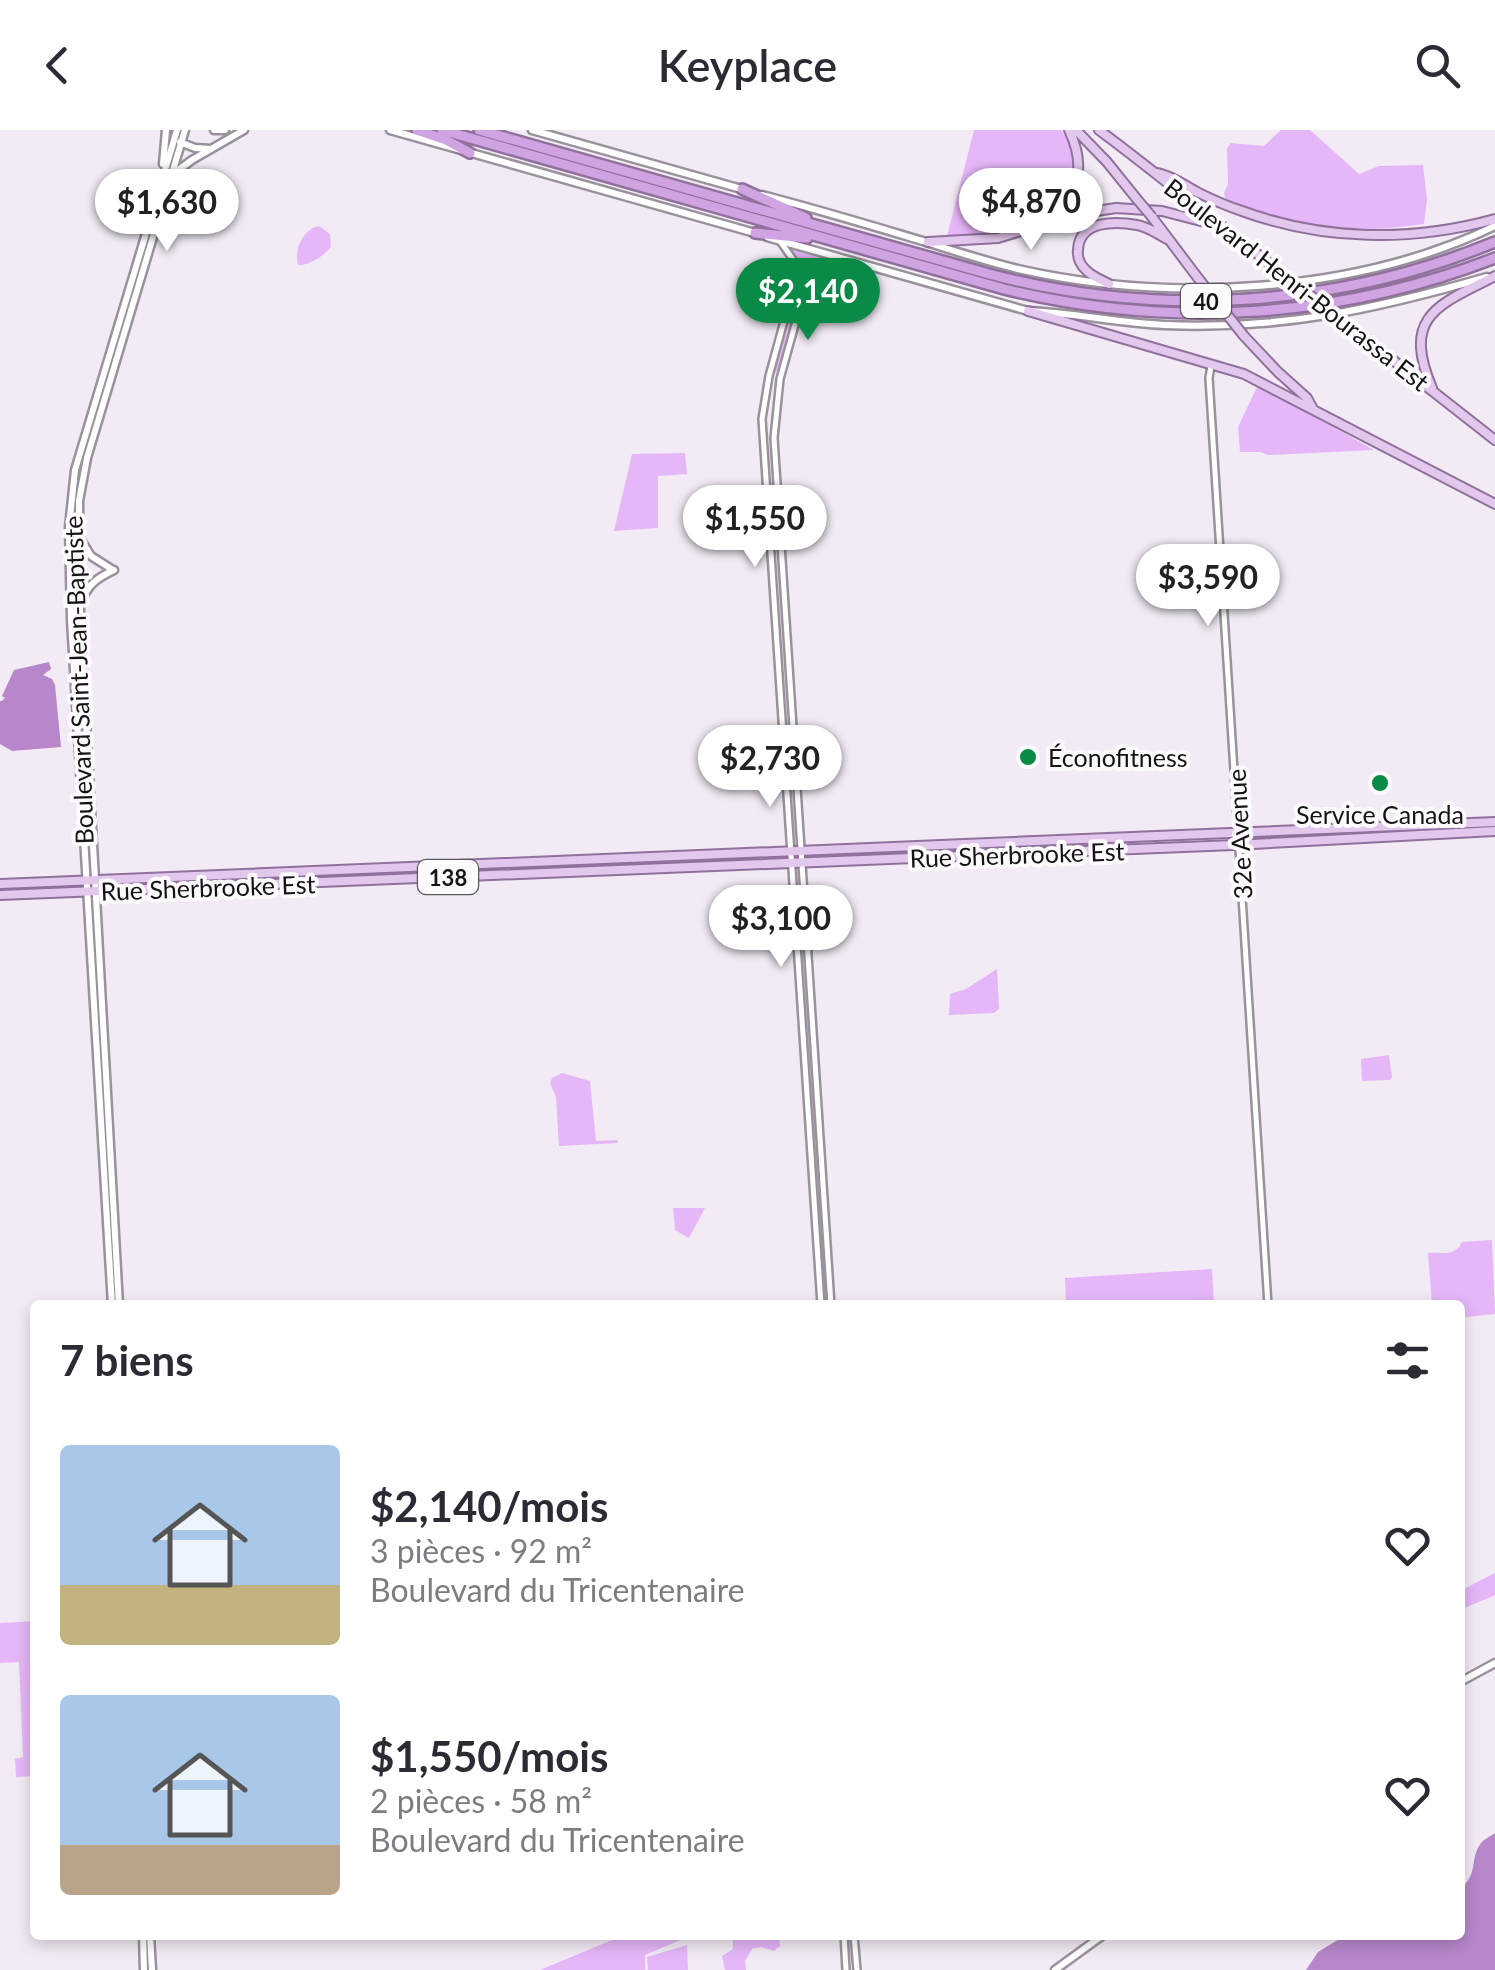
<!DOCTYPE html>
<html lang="fr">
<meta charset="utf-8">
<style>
:root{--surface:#fff;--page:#f7f7f7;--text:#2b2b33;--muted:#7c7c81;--accent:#098a46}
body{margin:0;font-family:Lato,sans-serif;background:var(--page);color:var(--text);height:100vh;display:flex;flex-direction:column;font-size:38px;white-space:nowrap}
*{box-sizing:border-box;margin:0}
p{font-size:32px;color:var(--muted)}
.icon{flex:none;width:55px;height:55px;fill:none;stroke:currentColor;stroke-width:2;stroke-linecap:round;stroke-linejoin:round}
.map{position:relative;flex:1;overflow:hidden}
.drawer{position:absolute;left:30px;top:1170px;width:1435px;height:640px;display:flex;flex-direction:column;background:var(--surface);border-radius:10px;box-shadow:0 5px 15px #0003}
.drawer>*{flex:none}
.price{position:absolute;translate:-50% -85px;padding:0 22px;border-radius:35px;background:#fff;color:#222;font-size:32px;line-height:65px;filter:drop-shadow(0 2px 5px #0008)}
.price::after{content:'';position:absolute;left:50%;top:60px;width:30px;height:22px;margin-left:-15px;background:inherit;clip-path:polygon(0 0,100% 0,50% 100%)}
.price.selected{background:var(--accent);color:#fff}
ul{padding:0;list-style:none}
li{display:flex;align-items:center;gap:30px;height:250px;padding:0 30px}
li span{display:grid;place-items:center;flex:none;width:280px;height:200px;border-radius:10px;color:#555}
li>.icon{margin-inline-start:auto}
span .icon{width:120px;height:120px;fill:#fffc;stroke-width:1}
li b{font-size:42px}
h2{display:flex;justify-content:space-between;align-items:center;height:120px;padding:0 30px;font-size:42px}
header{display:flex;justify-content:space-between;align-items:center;height:130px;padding:0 30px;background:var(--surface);font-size:45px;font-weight:600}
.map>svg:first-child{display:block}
.green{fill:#e5b6f8}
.water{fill:#b887cb}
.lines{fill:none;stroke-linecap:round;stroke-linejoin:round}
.tertiary-casing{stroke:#99929c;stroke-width:10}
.secondary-casing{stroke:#99929c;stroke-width:11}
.primary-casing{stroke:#8f719b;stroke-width:12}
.motorway-casing{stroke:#8f719b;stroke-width:14}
.tertiary{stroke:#fff;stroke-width:5}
.secondary{stroke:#fff;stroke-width:6}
.primary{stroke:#e3c8ee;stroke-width:8}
.motorway{stroke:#d0a4e2;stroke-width:9}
.primary-bridge-casing{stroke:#8f719b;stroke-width:12;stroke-linecap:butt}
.primary-bridge{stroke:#e3c8ee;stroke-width:8}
.poi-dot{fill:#098a46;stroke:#fdfafe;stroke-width:4}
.labels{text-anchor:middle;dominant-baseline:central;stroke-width:8;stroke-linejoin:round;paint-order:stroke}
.shield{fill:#fdfafe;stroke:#5b585c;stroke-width:2.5}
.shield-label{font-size:22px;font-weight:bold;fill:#151316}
.street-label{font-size:25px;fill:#151316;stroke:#fdfafe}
.poi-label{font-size:25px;fill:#151316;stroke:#fdfafe;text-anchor:start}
</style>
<header><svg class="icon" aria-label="back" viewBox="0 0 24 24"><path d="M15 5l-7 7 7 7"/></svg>Keyplace<svg class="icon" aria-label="search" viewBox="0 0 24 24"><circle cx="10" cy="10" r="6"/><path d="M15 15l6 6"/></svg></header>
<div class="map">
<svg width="1495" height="1840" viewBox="0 0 1495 1840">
<rect width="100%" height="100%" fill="#f2ebf5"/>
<path class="green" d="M 974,0 L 1061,0 C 1097,41 1050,87 1010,100 C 991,106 967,104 947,106 Z
M 1281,0 L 1310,0 L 1359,44 L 1379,36 L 1423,35 L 1427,69 L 1424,94 C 1406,96 1387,99 1368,99 C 1321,98 1270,88 1226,70 L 1224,63 L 1228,54 L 1227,18 L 1231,13 L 1264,16 Z
M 319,96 L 330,104 L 331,117 C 324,126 308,136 298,135 C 294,121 302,99 319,96 Z
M 789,119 L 828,130 C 788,151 794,209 775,245 C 779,208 814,154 789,119 Z
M 1258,255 L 1374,320 L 1268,325 L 1261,322 L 1240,322 L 1238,297 Z
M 685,323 L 687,344 L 658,346 L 658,398 L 614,401 L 632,324 Z
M 997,839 L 999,879 L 994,883 L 949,885 L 950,864 L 966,859 Z
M 1389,925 L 1392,947 L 1390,950 L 1362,951 L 1361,929 Z
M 562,943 L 590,951 L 596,1011 L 617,1010 L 618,1013 L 559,1016 L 556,967 L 550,953 L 552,948 Z
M 673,1078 L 705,1078 L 689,1108 L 675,1100 Z
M 1492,1110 L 1495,1184 L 1465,1187 L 1460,1175 L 1432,1175 L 1428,1123 C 1443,1122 1455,1127 1462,1112 Z
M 1212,1139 L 1214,1175 L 1066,1175 L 1065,1148 Z
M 1495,1443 L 1495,1465 L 1460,1480 L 1460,1461 Z
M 35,1491 L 35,1646 L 16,1647 L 15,1629 L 23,1627 L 19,1532 L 0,1533 L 0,1493 Z
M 624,1805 L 690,1806 L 645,1825 L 645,1840 L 540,1840 Z
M 740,1805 L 779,1805 L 780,1816 L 774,1821 L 761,1817 L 752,1819 L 745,1831 L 746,1840 L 725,1840 L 722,1826 L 733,1819 L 733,1810 Z
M 687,1815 L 688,1840 L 648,1840 L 647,1827 Z"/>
<path class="water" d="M 49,532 L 51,539 L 43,545 L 52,549 L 55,555 L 61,617 L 12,621 L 0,614 L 0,571 L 2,571 L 5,568 L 2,566 L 14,540 Z
M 1495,1703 L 1495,1840 L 1306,1840 L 1318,1822 L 1346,1805 L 1460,1805 L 1460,1759 C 1479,1744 1469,1729 1481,1713 C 1483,1710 1492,1705 1495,1703 Z"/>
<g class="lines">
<defs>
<path id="tertiary" d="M 780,111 L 794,131 L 795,151 L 769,246 L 762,289 L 821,1175
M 1211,236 L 1209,248 L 1268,1175
M 831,1175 L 774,308 L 780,249 L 805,159 L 819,138 L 841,129
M 844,1805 L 846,1840
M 854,1805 L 857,1840"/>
<path id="secondary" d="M 214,0 L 225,0
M 390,0 L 755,103
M 532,0 L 745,60
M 180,12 L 195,18 L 211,19
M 163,34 L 166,0
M 173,44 L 192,30 L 244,0
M 762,65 C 816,79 869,95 923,111 C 954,121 985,131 1018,139 C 1168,173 1354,164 1495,96
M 767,107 L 1028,181 C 1074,183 1119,193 1164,195 C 1282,200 1376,179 1487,147
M 80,408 L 91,426 L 113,440
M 81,473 C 87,455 97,448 114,440
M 112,1175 L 71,490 L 69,397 L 75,340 L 177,0
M 119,1175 L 80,484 L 79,371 L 87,328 L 185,0
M 1460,1552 L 1495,1533
M 143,1805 L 144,1840
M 150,1805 L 152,1840
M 1055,1840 L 1103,1805"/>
<path id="primary" d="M 1076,0 L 1107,32 L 1136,68
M 1099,0 C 1161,46 1220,96 1282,143
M 1157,43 C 1173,46 1185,56 1199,63 C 1213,70 1227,76 1242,81 C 1324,111 1411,112 1495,89
M 1152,87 L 1198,148
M 1045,92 C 1077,65 1088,40 1069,0
M 928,112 L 998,108 L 1077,84 L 1116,78 L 1162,81 L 1220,96
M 1109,154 C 1102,150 1093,147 1087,141 C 1081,136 1077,128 1078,120 C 1079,90 1116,91 1137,95 C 1149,97 1157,104 1167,109
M 1028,181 L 1244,244 L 1495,374
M 1347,194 L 1495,310
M 1244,206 L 1278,242 L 1307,268 L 1313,279
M 1432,258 C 1401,185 1439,175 1495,146
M 0,754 L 1495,692
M 0,765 L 1234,715 L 1495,701"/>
<path id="motorway" d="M 417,0 L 446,10 L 470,23
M 442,0 L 1004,159 C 1167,199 1339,189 1495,128
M 479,0 L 989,144 C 1156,188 1335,178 1495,112
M 742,59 L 806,88
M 755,103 L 807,108"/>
</defs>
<use href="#tertiary" class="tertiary-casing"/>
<use href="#secondary" class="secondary-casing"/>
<use href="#primary" class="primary-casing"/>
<use href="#motorway" class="motorway-casing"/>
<use href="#tertiary" class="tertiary"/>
<use href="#secondary" class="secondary"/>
<use href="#primary" class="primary"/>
<use href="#motorway" class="motorway"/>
<defs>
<path id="primary-bridge" d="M 1136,68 L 1152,87
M 1282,143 L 1347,194
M 1198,148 L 1244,206"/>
</defs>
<use href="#primary-bridge" class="primary-bridge-casing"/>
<use href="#primary-bridge" class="primary-bridge"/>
</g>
<g class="poi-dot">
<circle cx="1028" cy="627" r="10"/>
<circle cx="1380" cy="653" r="10"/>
</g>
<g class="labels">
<g class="shield">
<rect x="1181" y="154" width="50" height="34" rx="8"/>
<rect x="418" y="730" width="60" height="34" rx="8"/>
</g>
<g class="shield-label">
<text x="1206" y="171">40</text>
<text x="448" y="747">138</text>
</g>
<g class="street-label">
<text transform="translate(1297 154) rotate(38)">Boulevard Henri-Bourassa Est</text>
<text transform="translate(78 550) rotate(-92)">Boulevard Saint-Jean-Baptiste</text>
<text transform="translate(1239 704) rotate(-93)">32e Avenue</text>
<text transform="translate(1017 724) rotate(-2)">Rue Sherbrooke Est</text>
<text transform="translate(208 757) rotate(-2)">Rue Sherbrooke Est</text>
</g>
<g class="poi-label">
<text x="1048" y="627">Éconofitness</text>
<text x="1380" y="684" text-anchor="middle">Service Canada</text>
</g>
</g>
</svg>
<b class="price" style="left:1031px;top:123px">$4,870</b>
<b class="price" style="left:167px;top:124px">$1,630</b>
<b class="price selected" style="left:808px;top:213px">$2,140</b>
<b class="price" style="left:755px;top:440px">$1,550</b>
<b class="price" style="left:1208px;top:499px">$3,590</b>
<b class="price" style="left:770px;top:680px">$2,730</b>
<b class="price" style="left:781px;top:840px">$3,100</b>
<section class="drawer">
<h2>7 biens<svg class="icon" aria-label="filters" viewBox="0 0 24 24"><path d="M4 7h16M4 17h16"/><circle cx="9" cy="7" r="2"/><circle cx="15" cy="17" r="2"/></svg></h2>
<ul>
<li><span style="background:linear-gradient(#a9c7e8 70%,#c2b280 0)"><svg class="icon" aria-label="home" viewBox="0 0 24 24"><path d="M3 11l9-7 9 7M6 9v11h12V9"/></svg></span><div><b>$2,140/mois</b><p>3 pièces · 92 m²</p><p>Boulevard du Tricentenaire</p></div><svg class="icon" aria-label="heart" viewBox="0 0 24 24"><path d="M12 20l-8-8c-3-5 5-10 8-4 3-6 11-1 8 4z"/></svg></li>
<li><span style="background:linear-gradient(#a9c7e8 75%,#b9a48a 0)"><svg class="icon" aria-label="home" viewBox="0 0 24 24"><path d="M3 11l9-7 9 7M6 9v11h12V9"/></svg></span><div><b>$1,550/mois</b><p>2 pièces · 58 m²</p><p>Boulevard du Tricentenaire</p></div><svg class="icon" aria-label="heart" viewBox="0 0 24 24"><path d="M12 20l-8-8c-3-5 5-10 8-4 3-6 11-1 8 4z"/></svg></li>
</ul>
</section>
</div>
